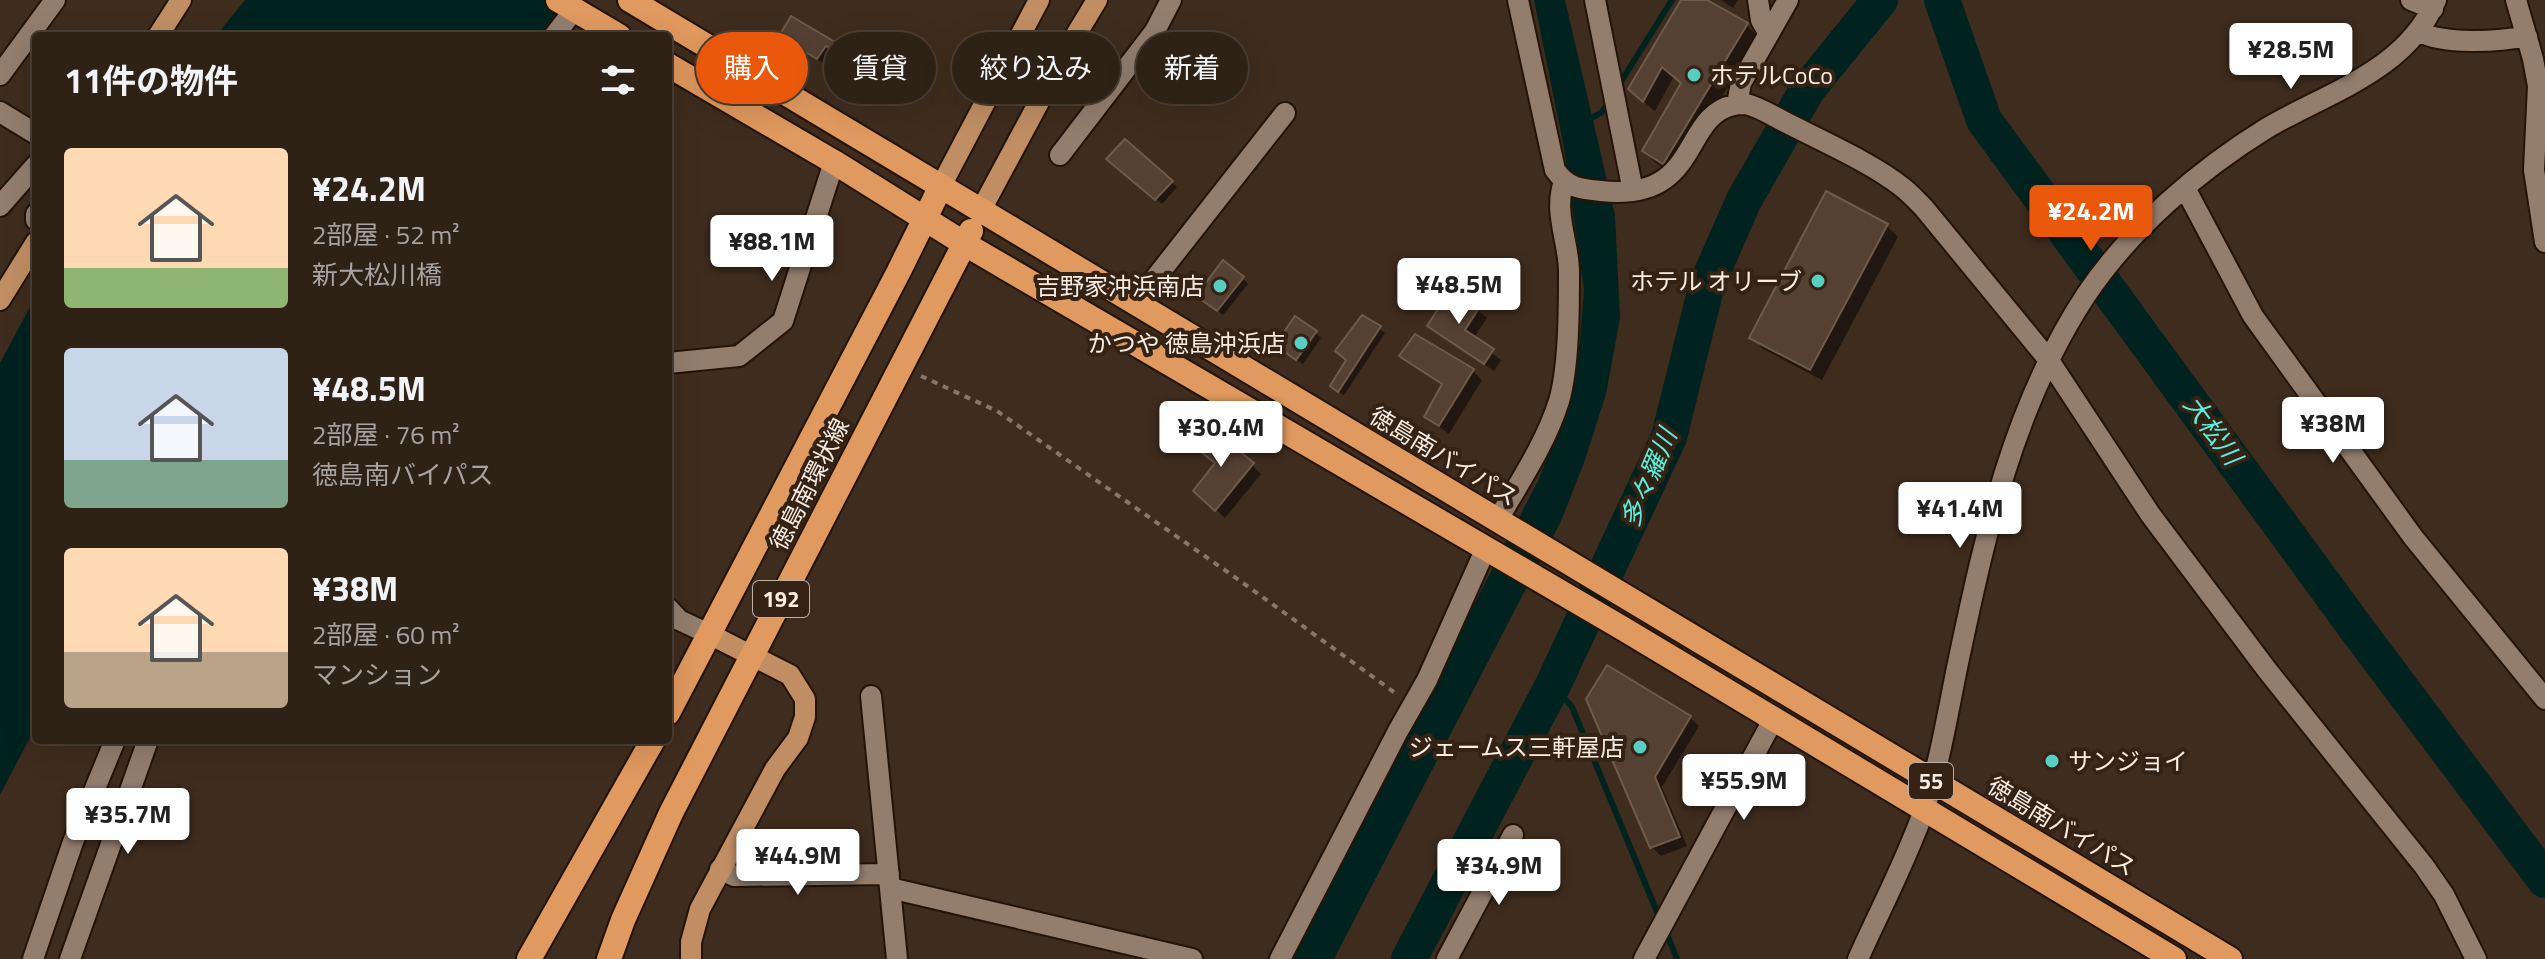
<!DOCTYPE html>
<html lang="ja">
<meta charset="utf-8">
<style>
:root{--surface:#2e2116;--page:#36291f;--text:#f1f3f6;--muted:#a7a3a1;--line:#493e35;--accent:#ea580c}
body{margin:0;font-family:"Titillium Web","Noto Sans JP",sans-serif;background:var(--page);color:var(--text);height:100vh;display:flex;flex-direction:column;font-size:30px;white-space:nowrap}
*{box-sizing:border-box;margin:0}
p{font-size:26px;color:var(--muted)}
.icon{flex:none;width:44px;height:44px;fill:none;stroke:currentColor;stroke-width:2;stroke-linecap:round;stroke-linejoin:round}
.map{position:relative;flex:1;overflow:hidden}
.details{position:absolute;left:32px;top:32px;width:640px;height:712px;display:flex;flex-direction:column;background:var(--surface);border-radius:8px;box-shadow:0 8px 32px #0002,0 0 0 2px var(--line)}
.details>*{flex:none}
.banner{position:absolute;left:696px;top:32px;width:760px;height:72px;display:flex;gap:16px}
.price{position:absolute;translate:-50% -68px;padding:0 18px;border-radius:8px;background:#fff;color:#222;font-size:26px;line-height:52px;filter:drop-shadow(0 2px 4px #0008)}
.price::after{content:'';position:absolute;left:50%;top:48px;width:24px;height:18px;margin-left:-12px;background:inherit;clip-path:polygon(0 0,100% 0,50% 100%)}
.price.active{background:var(--accent);color:#fff}
ul{padding:0;list-style:none}
li{display:flex;align-items:center;gap:24px;height:200px;padding:0 32px}
li span{display:grid;place-items:center;flex:none;width:224px;height:160px;border-radius:8px;color:#555}
li>.icon{margin-inline-start:auto}
span .icon{width:96px;height:96px;fill:#fffc;stroke-width:1}
li b{font-size:34px}
h2{display:flex;justify-content:space-between;align-items:center;height:96px;padding:0 32px;font-size:34px}
.pill{padding:0 28px;border-radius:36px;background:var(--surface);box-shadow:0 8px 32px #0002,0 0 0 2px var(--line);font-size:28px;line-height:72px}
.pill.active{background:var(--accent);color:#fff}
.map>svg:first-child{display:block}
.water{fill:#01231f}
.shadow{fill:#0007}
.lines{fill:none;stroke-linecap:round;stroke-linejoin:round}
.stream{stroke:#01231f;stroke-width:6}
.river{stroke:#01231f;stroke-width:36}
.building{fill:#544133;stroke:#6f5b4c;stroke-width:2}
.minor-casing{stroke:#241407;stroke-width:24}
.major-casing{stroke:#241407;stroke-width:24}
.highway-casing{stroke:#241407;stroke-width:28}
.path{stroke:#86776b;stroke-width:4;stroke-dasharray:6 6;stroke-linecap:butt}
.minor{stroke:#937e6e;stroke-width:20}
.major{stroke:#c18e64;stroke-width:20}
.highway{stroke:#e0995e;stroke-width:24}
.poi-dot{fill:#57cec1;stroke:#342315;stroke-width:3}
.labels{text-anchor:middle;dominant-baseline:central;stroke-width:8;stroke-linejoin:round;paint-order:stroke}
.shield{fill:#342315;stroke:#bdb0a5;stroke-width:2}
.shield-label{font-size:22px;font-weight:bold;fill:#f8ece3}
.poi-label{font-size:24px;fill:#f8ece3;stroke:#342315;text-anchor:end}
.street-label{font-size:24px;fill:#f8ece3;stroke:#342315}
.water-label{font-size:26px;font-style:italic;fill:#5af0e0;stroke:#342315}
</style>
<div class="map">
<svg width="2545" height="959" viewBox="0 0 2545 959">
<rect width="100%" height="100%" fill="#3e2c1e"/>
<path class="water" d="M 245,0 L 566,0 L 539,36 L 220,36 L 219,32 Z
M 1534,0 L 1565,0 L 1615,215 L 1620,318 L 1606,394 L 1585,460 L 1561,521 L 1334,959 L 1290,959 L 1539,479 L 1565,410 L 1580,341 L 1584,290 L 1564,148 Z
M 36,296 L 36,726 L 0,795 L 0,363 Z"/>
<path class="shadow" d="M 1684,0 L 1703,0 L 1747,25 L 1758,37 L 1675,174 L 1656,163 L 1644,151 L 1683,84 L 1674,76 L 1655,111 L 1643,101 Z
M 1721,0 L 1738,0 L 1733,8 Z
M 792,18 L 841,48 L 846,53 L 844,57 L 832,50 L 823,63 L 787,41 L 781,36 Z
M 1114,164 L 1171,182 L 1177,187 L 1162,204 Z
M 1886,225 L 1898,237 L 1822,380 L 1763,349 L 1751,337 Z
M 1242,278 L 1248,284 L 1223,315 L 1204,301 Z
M 1478,310 L 1487,318 L 1473,339 L 1501,360 L 1494,371 L 1438,334 L 1430,326 Z
M 1362,318 L 1385,333 L 1344,395 L 1338,391 Z
M 1315,332 L 1321,338 L 1303,364 L 1283,350 Z
M 1416,337 L 1473,371 L 1482,380 L 1449,434 L 1426,417 L 1443,386 L 1401,356 Z
M 1252,465 L 1261,474 L 1225,518 L 1196,491 Z
M 1607,668 L 1690,718 L 1699,726 L 1662,787 L 1687,846 L 1661,856 L 1652,847 Z"/>
<g class="lines">
<path class="stream" d="M 1617,88 L 1672,0
M 1585,122 L 1602,112 L 1609,101
M 1553,685 L 1572,707 L 1660,919
M 1665,929 L 1677,959"/>
<path class="river" d="M 1942,0 L 1984,120 L 2356,628 L 2545,880
M 1409,959 L 1553,685 L 1669,437 L 1707,284 L 1744,200 L 1807,90 L 1880,0"/>
</g>
<path class="building" d="M 1681,0 L 1707,0 L 1748,23 L 1663,164 L 1642,151 L 1681,83 L 1662,67 L 1643,102 L 1628,89 Z
M 791,16 L 842,46 L 838,53 L 826,46 L 817,59 L 779,36 Z
M 1125,139 L 1173,181 L 1155,200 L 1106,159 Z
M 1826,191 L 1888,224 L 1810,370 L 1749,338 Z
M 1223,260 L 1244,277 L 1217,311 L 1196,296 Z
M 1451,289 L 1479,308 L 1465,330 L 1494,349 L 1484,364 L 1427,326 Z
M 1362,315 L 1381,326 L 1338,392 L 1330,386 L 1346,360 L 1335,351 Z
M 1295,316 L 1317,331 L 1296,360 L 1275,345 Z
M 1415,334 L 1474,369 L 1439,426 L 1424,417 L 1442,384 L 1399,356 Z
M 1211,428 L 1254,463 L 1215,511 L 1193,491 L 1215,463 L 1196,448 Z
M 1607,665 L 1691,716 L 1655,777 L 1680,837 L 1650,848 L 1586,699 Z"/>
<g class="lines">
<defs>
<path id="minor" d="M 1518,0 L 1555,170 C 1568,188 1579,189 1601,191 C 1702,202 1680,116 1734,105 C 1737,104 1743,104 1746,104 C 1759,107 1773,116 1785,122 C 1820,140 1872,163 1902,187 C 1910,193 1917,201 1924,208 L 2048,359 L 2150,514 L 2267,670 L 2424,866 L 2444,895 L 2476,959
M 1595,0 L 1633,191
M 1758,0 L 1761,20 L 1769,34
M 2411,0 L 2433,9
M 2516,0 L 2533,59 L 2538,86 L 2534,170 L 2545,242
M 2418,31 C 2443,45 2498,42 2527,36
M 554,36 L 574,10
M 0,75 L 55,0
M 1737,104 L 1741,83 L 1788,0
M 0,112 L 36,134
M 1060,155 L 1155,31 L 1171,0
M 2185,188 L 2253,316 L 2413,537 L 2545,699
M 0,206 L 36,165
M 36,214 L 36,220
M 1135,304 L 1285,113
M 668,363 L 739,356 L 783,321 L 834,162
M 1497,521 C 1519,483 1546,443 1559,401 C 1569,367 1569,308 1569,272 C 1569,242 1553,212 1564,182
M 668,608 L 679,620 L 711,635
M 871,696 L 897,959
M 720,869 L 734,876 L 889,874
M 890,888 L 1192,959
M 33,959 L 73,842 L 115,740
M 70,959 L 148,740
M 1280,959 L 1398,731 L 1427,680 L 1486,548
M 1447,959 L 1513,835
M 1644,959 L 1773,720
M 1858,959 C 1880,910 1906,861 1924,810 C 1940,763 1948,711 1958,663 C 1985,535 2013,406 2086,295 C 2131,228 2199,170 2267,128 C 2328,92 2406,71 2436,0"/>
<path id="major" d="M 158,36 L 181,0
M 941,186 L 1039,0
M 981,210 L 1068,48 L 1097,0
M 0,300 L 36,242
M 691,959 L 691,942 L 700,909 L 775,769 L 798,738 L 805,717 L 805,699 L 790,675 L 711,635"/>
<path id="highway" d="M 558,0 L 619,36
M 630,0 L 2230,959
M 668,65 L 834,162 L 965,244 L 1622,628 L 2174,959
M 668,713 L 898,273 L 941,186
M 529,959 L 653,740
M 609,959 L 623,920 L 671,813 L 971,231"/>
</defs>
<use href="#minor" class="minor-casing"/>
<use href="#major" class="major-casing"/>
<use href="#highway" class="highway-casing"/>
<path class="path" d="M 921,376 L 997,411 L 1239,580 L 1398,695"/>
<use href="#minor" class="minor"/>
<use href="#major" class="major"/>
<use href="#highway" class="highway"/>
</g>
<g class="poi-dot">
<circle cx="1694" cy="75" r="8"/>
<circle cx="1818" cy="281" r="8"/>
<circle cx="1220" cy="286" r="8"/>
<circle cx="1301" cy="343" r="8"/>
<circle cx="1640" cy="747" r="8"/>
<circle cx="2052" cy="761" r="8"/>
</g>
<g class="labels">
<g class="shield">
<rect x="753" y="581" width="56" height="36" rx="6"/>
<rect x="1909" y="763" width="44" height="36" rx="6"/>
</g>
<g class="shield-label">
<text x="781" y="599">192</text>
<text x="1931" y="781">55</text>
</g>
<g class="poi-label">
<text x="1710" y="75" text-anchor="start">ホテルCoCo</text>
<text x="1802" y="281">ホテル オリーブ</text>
<text x="1204" y="286">吉野家沖浜南店</text>
<text x="1285" y="343">かつや 徳島沖浜店</text>
<text x="1624" y="747">ジェームス三軒屋店</text>
<text x="2068" y="761" text-anchor="start">サンジョイ</text>
</g>
<g class="street-label">
<text transform="translate(1444 456) rotate(31)">徳島南バイパス</text>
<text transform="translate(809 484) rotate(-63)">徳島南環状線</text>
<text transform="translate(2062 826) rotate(31)">徳島南バイパス</text>
</g>
<g class="water-label">
<text transform="translate(2213 430) rotate(54)">大松川</text>
<text transform="translate(1648 478) rotate(-67)">多々羅川</text>
</g>
</g>
</svg>
<b class="price" style="left:2291px;top:91px">¥28.5M</b>
<b class="price active" style="left:2091px;top:253px">¥24.2M</b>
<b class="price" style="left:772px;top:283px">¥88.1M</b>
<b class="price" style="left:1459px;top:326px">¥48.5M</b>
<b class="price" style="left:2333px;top:465px">¥38M</b>
<b class="price" style="left:1221px;top:469px">¥30.4M</b>
<b class="price" style="left:1960px;top:550px">¥41.4M</b>
<b class="price" style="left:1744px;top:822px">¥55.9M</b>
<b class="price" style="left:128px;top:856px">¥35.7M</b>
<b class="price" style="left:798px;top:897px">¥44.9M</b>
<b class="price" style="left:1499px;top:907px">¥34.9M</b>
<div class="banner">
<a class="pill active">購入</a>
<a class="pill">賃貸</a>
<a class="pill">絞り込み</a>
<a class="pill">新着</a>
</div>
<section class="details">
<h2>11件の物件<svg class="icon" aria-label="filters" viewBox="0 0 24 24"><path d="M4 7h16M4 17h16"/><circle cx="9" cy="7" r="2"/><circle cx="15" cy="17" r="2"/></svg></h2>
<ul>
<li><span style="background:linear-gradient(#ffd9b3 75%,#8fb573 0)"><svg class="icon" aria-label="home" viewBox="0 0 24 24"><path d="M3 11l9-7 9 7M6 9v11h12V9"/></svg></span><div><b>¥24.2M</b><p>2部屋 · 52 m²</p><p>新大松川橋</p></div></li>
<li><span style="background:linear-gradient(#c9d6e8 70%,#7fa58c 0)"><svg class="icon" aria-label="home" viewBox="0 0 24 24"><path d="M3 11l9-7 9 7M6 9v11h12V9"/></svg></span><div><b>¥48.5M</b><p>2部屋 · 76 m²</p><p>徳島南バイパス</p></div></li>
<li><span style="background:linear-gradient(#ffd9b3 65%,#b9a48a 0)"><svg class="icon" aria-label="home" viewBox="0 0 24 24"><path d="M3 11l9-7 9 7M6 9v11h12V9"/></svg></span><div><b>¥38M</b><p>2部屋 · 60 m²</p><p>マンション</p></div></li>
</ul>
</section>
</div>
